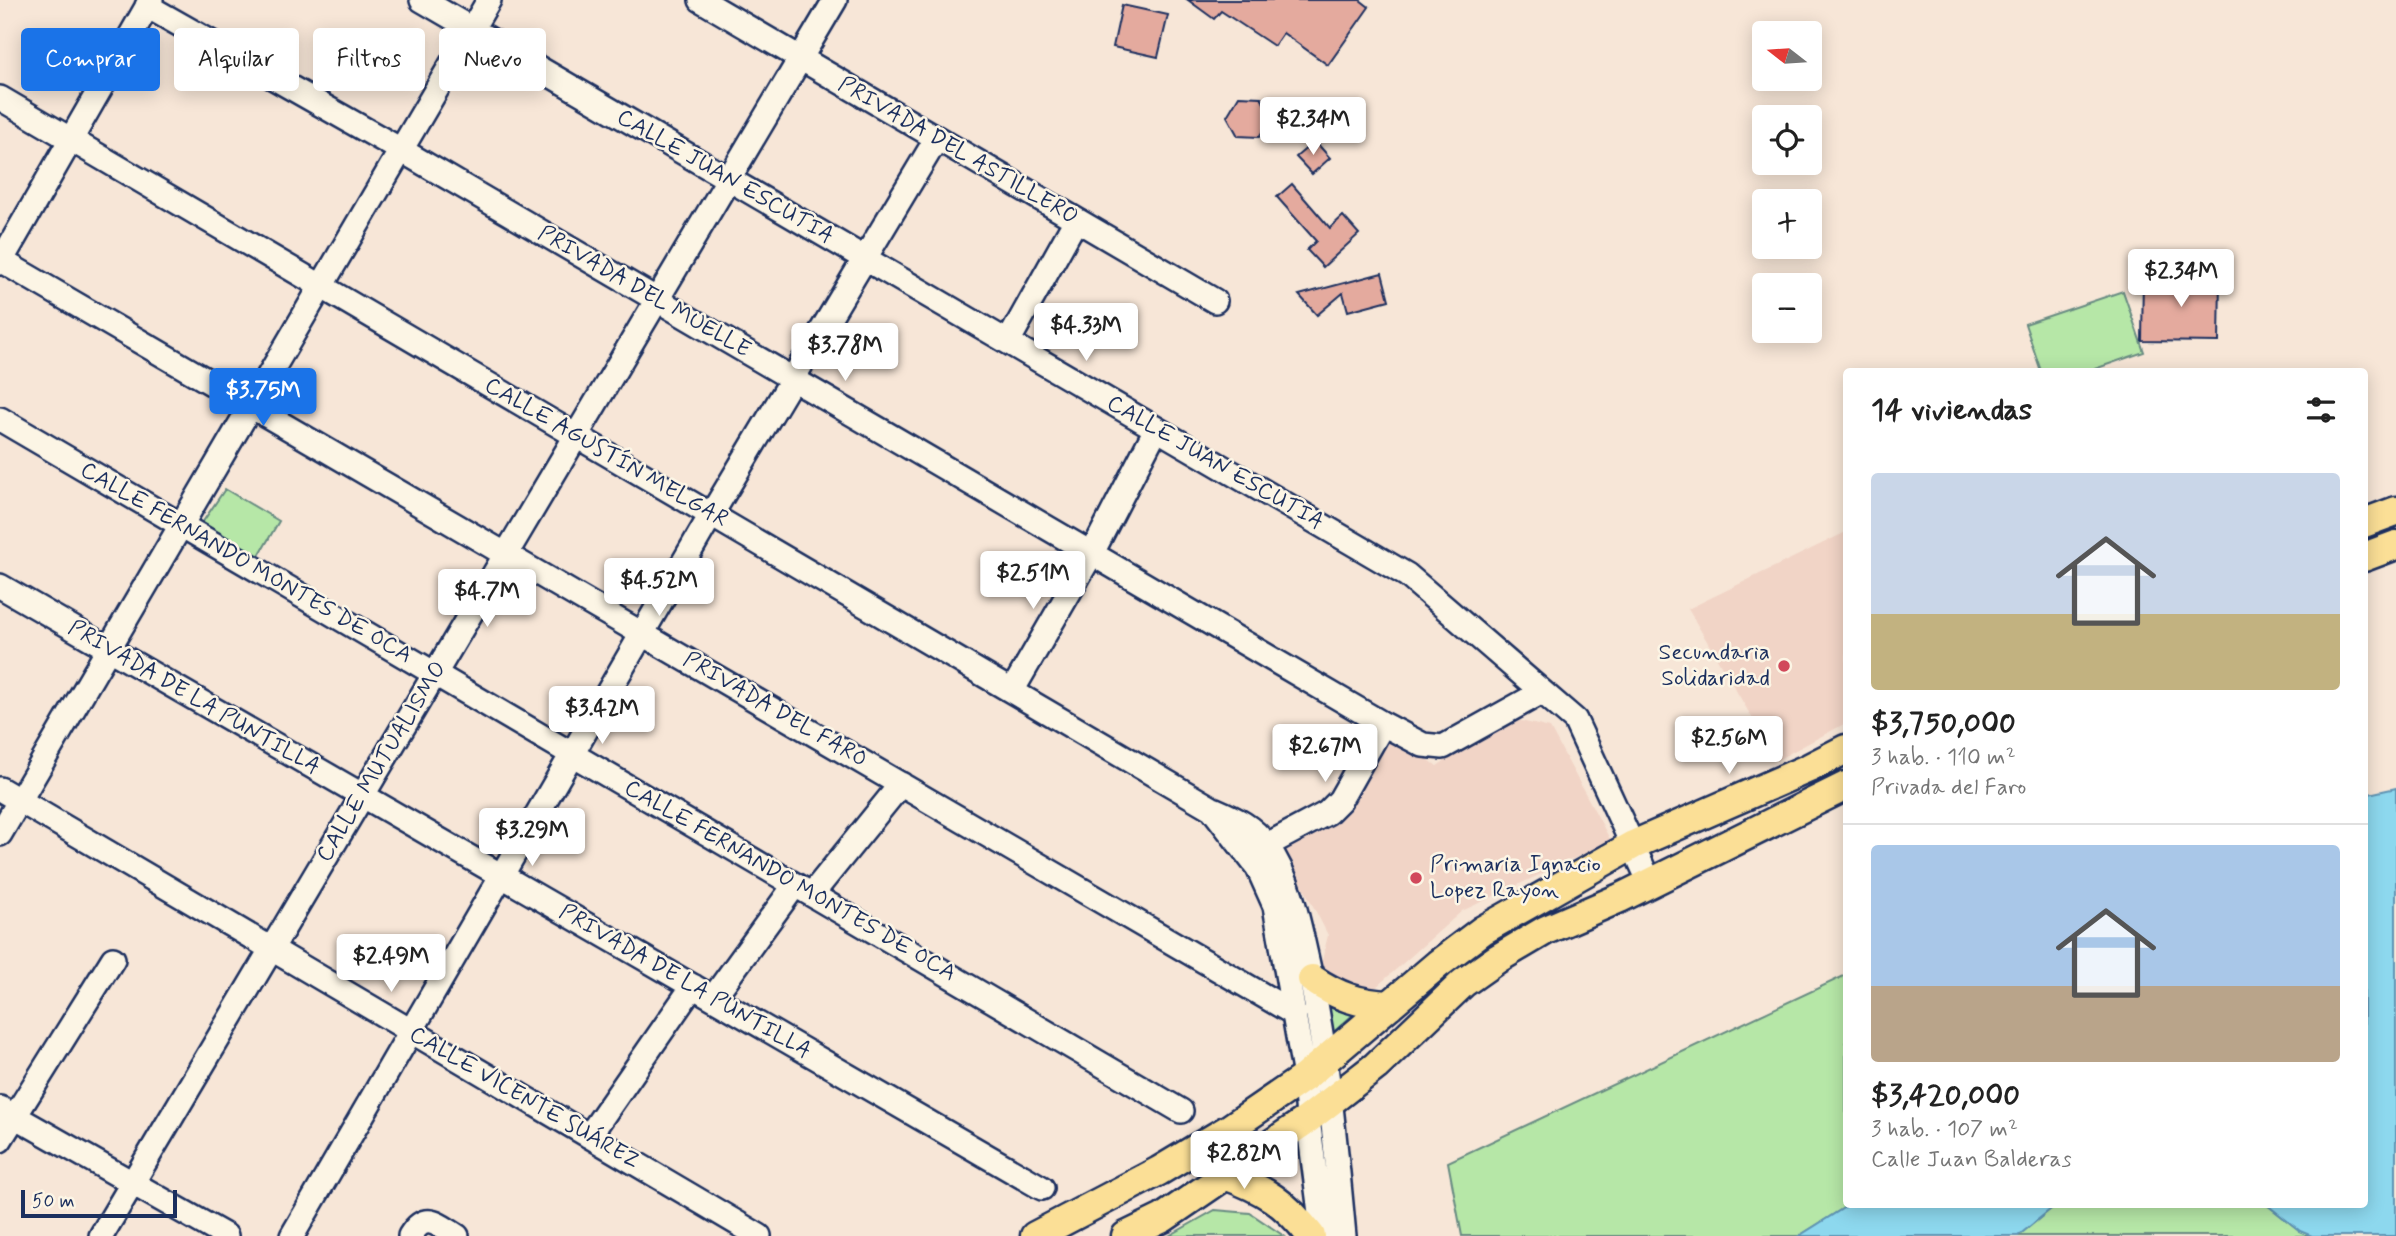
<!DOCTYPE html>
<html lang="es">
<meta charset="utf-8">
<style>
:root{--surface:#fff;--page:#f6f6f6;--text:#222;--muted:#767676;--line:#e0e0e0;--accent:#1a73e8}
body{margin:0;font-family:Mynerve,sans-serif;background:var(--page);color:var(--text);height:100vh;display:flex;flex-direction:column;font-size:26px;white-space:nowrap}
*{box-sizing:border-box;margin:0}
p{font-size:23px;color:var(--muted)}
.icon{flex:none;width:38px;height:38px;fill:none;stroke:currentColor;stroke-width:2;stroke-linecap:round;stroke-linejoin:round}
.map{position:relative;flex:1;overflow:hidden}
.details{position:absolute;left:1843px;top:368px;width:525px;height:840px;display:flex;flex-direction:column;background:var(--surface);border-radius:7px;box-shadow:0 4px 18px #0003}
.details>*{flex:none}
.guide{position:absolute;left:21px;top:28px;width:665px;height:63px;display:flex;gap:14px}
.needle{width:46px;rotate:287deg}
.fabs{position:absolute;left:1752px;top:21px;display:grid;gap:14px}
.fabs a{display:grid;place-items:center;width:70px;height:70px;border-radius:7px;background:var(--surface);box-shadow:0 4px 18px #0003;font-size:35px}
.scale{position:absolute;left:21px;bottom:18px;width:156px;box-sizing:border-box;padding-left:7px;border:4px solid #1b2f5e;border-top:0;font-size:19px;line-height:24px;white-space:nowrap;color:#1b2f5e;-webkit-text-stroke:5px #fcf5e5;paint-order:stroke}
.price{position:absolute;translate:-50% -60px;padding:0 16px;border-radius:7px;background:#fff;color:#222;font-size:23px;line-height:46px;filter:drop-shadow(0 2px 4px #0008)}
.price::after{content:'';position:absolute;left:50%;top:42px;width:21px;height:16px;margin-left:-10px;background:inherit;clip-path:polygon(0 0,100% 0,50% 100%)}
.price.active{background:var(--accent);color:#fff}
ul{padding:0;list-style:none}
li{display:grid;align-content:center;gap:14px;height:371px;padding:0 28px}
li+li{border-top:2px solid var(--line)}
li span{display:grid;place-items:center;height:217px;border-radius:7px;color:#555}
li>.icon{margin-inline-start:auto}
span .icon{width:126px;height:126px;fill:#fffc;stroke-width:1}
li b{font-size:30px}
h2{display:flex;justify-content:space-between;align-items:center;height:84px;padding:0 28px;font-size:30px}
.chip{padding:0 24px;border-radius:7px;background:var(--surface);box-shadow:0 4px 18px #0003;font-size:24px;line-height:63px}
.chip.active{background:var(--accent);color:#fff}
.map>svg:first-child{display:block}
.built{fill:#f1d4c6}
.green{fill:#b6e7a7;stroke:#688b82;stroke-width:2}
.water{fill:#8dd8ee;stroke:#5f94b4;stroke-width:2}
.building{fill:#e4aa9e;stroke:#1b2f5e;stroke-width:2}
.lines{fill:none;stroke-linecap:round;stroke-linejoin:round}
.minor-casing{stroke:#1b2f5e;stroke-width:28}
.major-casing{stroke:#1b2f5e;stroke-width:33}
.minor{stroke:#fcf5e5;stroke-width:23}
.major{stroke:#fbdf96;stroke-width:28}
.poi-dot{fill:#d1495b;stroke:#fcf5e5;stroke-width:2.5}
.labels{text-anchor:middle;dominant-baseline:central;stroke-width:5;stroke-linejoin:round;paint-order:stroke}
.street-label{font-size:23px;fill:#1b2f5e;stroke:#fcf5e5}
.poi-label{font-size:23px;fill:#1b2f5e;stroke:#fcf5e5;text-anchor:end}
</style>
<div class="map">
<svg width="2396" height="1236" viewBox="0 0 2396 1236">
<rect width="100%" height="100%" fill="#f7e6d7"/>
<filter id="ink" filterUnits="userSpaceOnUse"><feTurbulence type="fractalNoise" baseFrequency=".0143" numOctaves="2"/><feDisplacementMap in="SourceGraphic" scale="14" xChannelSelector="R" yChannelSelector="G"/><feConvolveMatrix kernelMatrix="1 2 1 2 8 2 1 2 1" color-interpolation-filters="sRGB"/></filter>
<g filter="url(#ink)">
<path class="built" d="M 1846,532 L 1846,723 L 1777,760 L 1688,609 Z
M 1509,718 L 1550,728 L 1611,841 L 1462,911 L 1375,988 L 1334,980 L 1321,965 L 1328,935 L 1281,844 L 1344,807 L 1390,731 L 1437,766 Z"/>
<path class="green" d="M 2123,291 L 2144,352 L 2089,371 L 2041,371 L 2025,324 Z
M 225,489 L 279,521 L 254,564 L 198,529 Z
M 1846,975 L 1846,1204 L 1850,1204 L 1799,1236 L 1462,1236 L 1448,1162 Z
M 1323,999 L 1357,1011 L 1328,1037 Z
M 2057,1204 L 2266,1204 L 2300,1231 L 2312,1236 L 2018,1236 Z
M 1215,1210 L 1250,1213 L 1284,1236 L 1169,1236 Z"/>
<path class="water" d="M 2396,788 L 2396,1236 L 2312,1236 L 2300,1231 L 2266,1204 L 2364,1204 L 2364,795 Z
M 1850,1204 L 2057,1204 L 2018,1236 L 1799,1236 Z"/>
<path class="building" d="M 1188,0 L 1360,0 L 1369,7 L 1328,65 L 1283,33 L 1274,46 L 1221,11 L 1214,19 Z
M 1122,5 L 1168,15 L 1158,57 L 1113,47 Z
M 1239,96 L 1261,97 L 1271,118 L 1259,137 L 1238,136 L 1227,116 Z
M 1315,141 L 1330,158 L 1312,174 L 1296,157 Z
M 1292,184 L 1330,228 L 1343,216 L 1359,234 L 1323,267 L 1307,250 L 1316,241 L 1277,197 Z
M 1382,273 L 1389,300 L 1348,311 L 1343,293 L 1317,315 L 1299,295 Z
M 2143,276 L 2220,277 L 2219,342 L 2142,341 Z"/>
<g class="lines">
<defs>
<path id="minor" d="M 422,0 L 1407,575 L 1575,720 L 1650,883
M 701,0 L 1215,301
M 147,6 L 401,150 L 1383,724 L 1423,745 L 1443,747 L 1542,692
M 0,98 L 1211,808 C 1234,818 1252,825 1267,846 C 1289,877 1297,915 1305,951 C 1327,1045 1335,1140 1344,1236
M 0,260 L 1295,1014
M 0,263 L 151,0
M 1008,342 L 1076,220
M 0,419 L 1181,1111
M 0,586 L 1042,1188
M 1012,691 L 1092,553 L 1156,429
M 0,789 L 759,1236
M 1213,810 L 1258,868 L 1275,906 L 1305,1077 L 1308,1119 L 1323,1236
M 0,834 L 489,0
M 1267,845 L 1327,813 L 1340,800 L 1383,724
M 812,894 L 901,784
M 713,998 L 795,885
M 0,1108 L 226,1236
M 589,1136 L 693,986
M 0,1140 L 113,959
M 101,1236 L 835,0
M 292,1236 L 711,515 L 937,138
M 410,1236 C 425,1211 437,1224 457,1236"/>
<path id="major" d="M 2364,523 L 2396,511
M 2364,557 L 2396,545
M 1312,979 C 1337,996 1359,1004 1390,1005
M 1225,1175 C 1264,1189 1286,1203 1311,1236
M 1035,1236 L 1159,1171 L 1229,1129 L 1305,1077 L 1438,964 L 1483,930 L 1633,845 L 1809,768 L 1846,749
M 1126,1236 L 1163,1218 L 1308,1119 L 1376,1066 L 1463,983 L 1497,959 L 1546,930 L 1620,898 L 1846,786"/>
</defs>
<use href="#minor" class="minor-casing"/>
<use href="#major" class="major-casing"/>
<use href="#minor" class="minor"/>
<use href="#major" class="major"/>
</g>
</g>
<g class="poi-dot">
<circle cx="1784" cy="666" r="7"/>
<circle cx="1416" cy="878" r="7"/>
</g>
<g class="labels">
<g class="street-label">
<text transform="translate(958 151) rotate(30)">PRIVADA DEL ASTILLERO</text>
<text transform="translate(725 177) rotate(30)">CALLE JUAN ESCUTIA</text>
<text transform="translate(644 292) rotate(30)">PRIVADA DEL MUELLE</text>
<text transform="translate(606 453) rotate(30)">CALLE AGUSTÍN MELGAR</text>
<text transform="translate(1215 463) rotate(30)">CALLE JUAN ESCUTIA</text>
<text transform="translate(246 563) rotate(30)">CALLE FERNANDO MONTES DE OCA</text>
<text transform="translate(194 698) rotate(30)">PRIVADA DE LA PUNTILLA</text>
<text transform="translate(775 710) rotate(30)">PRIVADA DEL FARO</text>
<text transform="translate(382 762) rotate(-59)">CALLE MUTUALISMO</text>
<text transform="translate(790 881) rotate(30)">CALLE FERNANDO MONTES DE OCA</text>
<text transform="translate(685 982) rotate(30)">PRIVADA DE LA PUNTILLA</text>
<text transform="translate(524 1098) rotate(30)">CALLE VICENTE SUÁREZ</text>
</g>
<g class="poi-label">
<text x="1770" y="653">Secundaria<tspan x="1770" dy="26">Solidaridad</tspan></text>
<text x="1430" y="865" text-anchor="start">Primaria Ignacio<tspan x="1430" dy="26">Lopez Rayon</tspan></text>
</g>
</g>
</svg>
<div class="fabs">
<a><svg class="needle" viewBox="-14 -14 28 28"><path d="M0-13l5 13h-10z" fill="#e53935"/><path d="M0 13l5-13h-10z" fill="#767676"/></svg></a>
<a><svg class="icon" aria-label="locate" viewBox="0 0 24 24"><circle cx="12" cy="12" r="6"/><path d="M12 2v4M12 18v4M2 12h4M18 12h4"/></svg></a>
<a>+</a>
<a>−</a>
</div>
<div class="scale">50 m</div>
<b class="price" style="left:1313px;top:157px">$2.34M</b>
<b class="price" style="left:2181px;top:309px">$2.34M</b>
<b class="price" style="left:1086px;top:363px">$4.33M</b>
<b class="price" style="left:845px;top:383px">$3.78M</b>
<b class="price active" style="left:263px;top:428px">$3.75M</b>
<b class="price" style="left:1033px;top:611px">$2.51M</b>
<b class="price" style="left:659px;top:618px">$4.52M</b>
<b class="price" style="left:487px;top:629px">$4.7M</b>
<b class="price" style="left:602px;top:746px">$3.42M</b>
<b class="price" style="left:1729px;top:776px">$2.56M</b>
<b class="price" style="left:1325px;top:784px">$2.67M</b>
<b class="price" style="left:532px;top:868px">$3.29M</b>
<b class="price" style="left:391px;top:994px">$2.49M</b>
<b class="price" style="left:1244px;top:1191px">$2.82M</b>
<div class="guide">
<a class="chip active">Comprar</a>
<a class="chip">Alquilar</a>
<a class="chip">Filtros</a>
<a class="chip">Nuevo</a>
</div>
<section class="details">
<h2>14 viviendas<svg class="icon" aria-label="filters" viewBox="0 0 24 24"><path d="M4 7h16M4 17h16"/><circle cx="9" cy="7" r="2"/><circle cx="15" cy="17" r="2"/></svg></h2>
<ul>
<li><span style="background:linear-gradient(#c9d6e8 65%,#c2b280 0)"><svg class="icon" aria-label="home" viewBox="0 0 24 24"><path d="M3 11l9-7 9 7M6 9v11h12V9"/></svg></span><div><b>$3,750,000</b><p>3 hab. · 110 m²</p><p>Privada del Faro</p></div></li>
<li><span style="background:linear-gradient(#a9c7e8 65%,#b9a48a 0)"><svg class="icon" aria-label="home" viewBox="0 0 24 24"><path d="M3 11l9-7 9 7M6 9v11h12V9"/></svg></span><div><b>$3,420,000</b><p>3 hab. · 107 m²</p><p>Calle Juan Balderas</p></div></li>
</ul>
</section>
</div>
